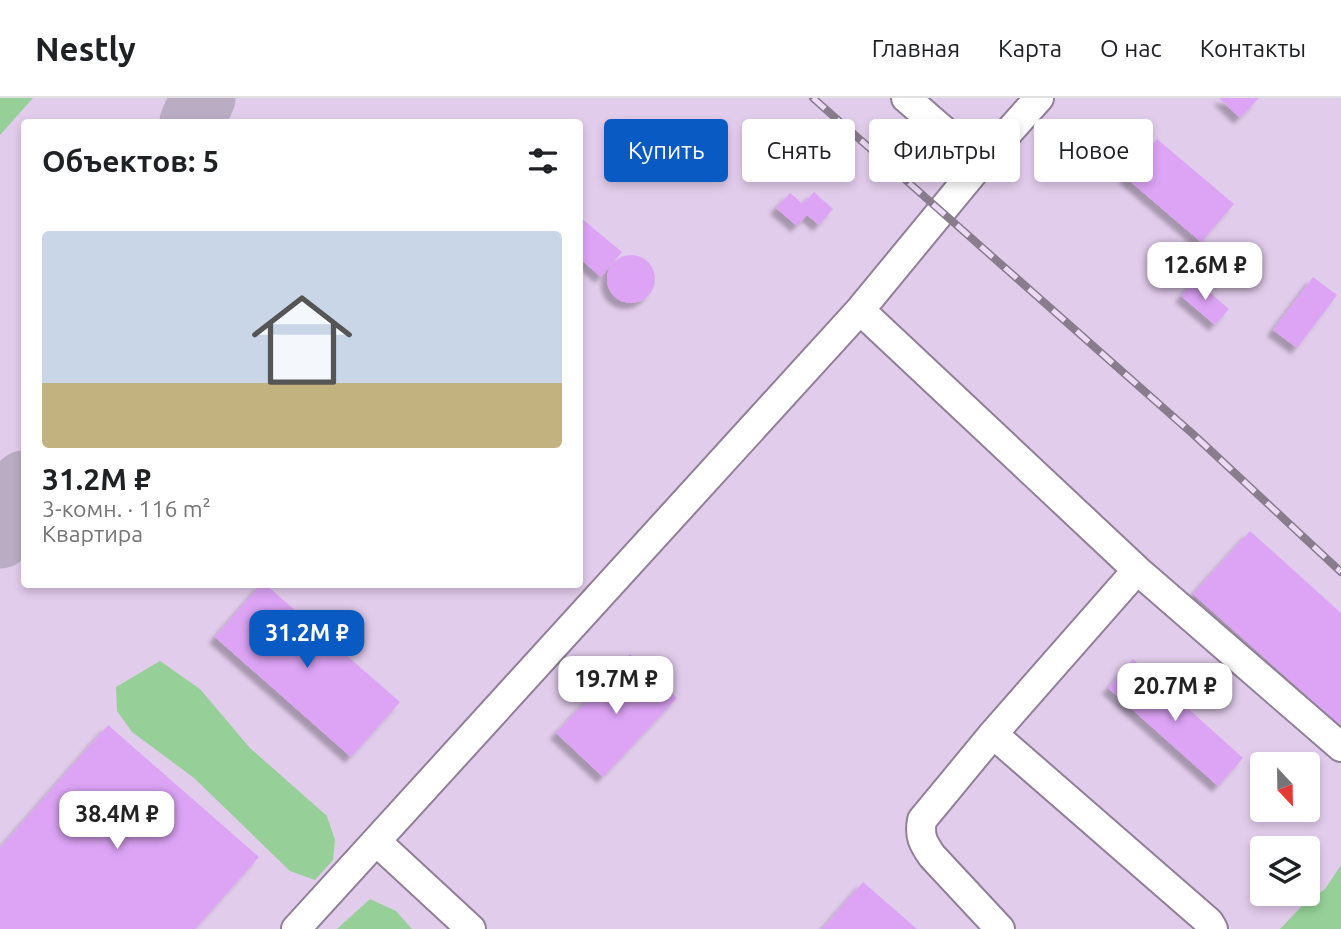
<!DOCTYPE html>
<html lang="ru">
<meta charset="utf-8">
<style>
:root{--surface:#fff;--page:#f2f2f2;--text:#202124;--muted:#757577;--line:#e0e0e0;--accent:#0a5ac4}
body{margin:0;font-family:Ubuntu,sans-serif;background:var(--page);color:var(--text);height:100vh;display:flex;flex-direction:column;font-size:26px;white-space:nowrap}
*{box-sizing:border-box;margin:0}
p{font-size:23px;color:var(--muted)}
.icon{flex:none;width:38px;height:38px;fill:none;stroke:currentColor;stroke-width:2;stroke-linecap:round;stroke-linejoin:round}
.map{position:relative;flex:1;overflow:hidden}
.details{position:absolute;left:21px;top:21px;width:562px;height:469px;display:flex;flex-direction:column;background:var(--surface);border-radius:7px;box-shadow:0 4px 10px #0003}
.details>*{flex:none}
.banner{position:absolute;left:604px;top:21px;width:632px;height:63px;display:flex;gap:14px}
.needle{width:46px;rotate:158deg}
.buttons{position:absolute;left:1250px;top:654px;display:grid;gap:14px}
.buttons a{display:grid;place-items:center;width:70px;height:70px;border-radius:7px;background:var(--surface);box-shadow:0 4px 10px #0003;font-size:35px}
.price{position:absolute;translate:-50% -60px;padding:0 16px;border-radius:14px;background:#fff;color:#222;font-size:23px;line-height:46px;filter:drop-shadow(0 2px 4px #0008)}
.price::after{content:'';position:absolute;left:50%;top:42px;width:21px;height:16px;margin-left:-10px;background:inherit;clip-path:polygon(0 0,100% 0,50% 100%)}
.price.selected{background:var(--accent);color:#fff}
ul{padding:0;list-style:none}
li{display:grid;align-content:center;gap:14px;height:371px;padding:0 21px}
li+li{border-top:2px solid var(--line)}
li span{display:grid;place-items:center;height:217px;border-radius:7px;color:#555}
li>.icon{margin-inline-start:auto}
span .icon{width:126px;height:126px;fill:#fffc;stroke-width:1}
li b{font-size:30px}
h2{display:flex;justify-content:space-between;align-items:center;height:84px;padding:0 21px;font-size:30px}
.chip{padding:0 24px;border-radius:7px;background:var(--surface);box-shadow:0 4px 10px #0003;font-size:24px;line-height:63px}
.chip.selected{background:var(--accent);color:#fff}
header{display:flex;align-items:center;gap:42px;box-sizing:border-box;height:98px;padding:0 35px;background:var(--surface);border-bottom:2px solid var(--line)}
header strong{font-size:33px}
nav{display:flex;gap:38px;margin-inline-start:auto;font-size:24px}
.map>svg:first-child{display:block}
.built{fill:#e2ccec;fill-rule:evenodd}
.green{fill:#96d098}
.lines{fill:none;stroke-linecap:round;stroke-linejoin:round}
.taxiway{stroke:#baacc2;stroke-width:65}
.building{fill:#dda4f6;filter:url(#shadow)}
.minor-casing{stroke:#907f97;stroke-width:32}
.minor{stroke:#fff;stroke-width:28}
.rail-casing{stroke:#887c8d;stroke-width:8}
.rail{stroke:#eddbf6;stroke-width:5;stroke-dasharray:16;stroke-linecap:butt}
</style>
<header>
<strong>Nestly</strong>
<nav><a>Главная</a><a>Карта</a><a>О нас</a><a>Контакты</a></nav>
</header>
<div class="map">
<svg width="1341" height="831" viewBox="0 0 1341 831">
<defs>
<filter id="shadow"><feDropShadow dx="-6" dy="6" stdDeviation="2" flood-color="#0004"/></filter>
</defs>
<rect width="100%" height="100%" fill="#eddbf6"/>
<path class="built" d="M 0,0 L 1341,0 L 1341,831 L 0,831 ZM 24,24 L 579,24 L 579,486 L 24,486 ZM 1262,667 L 1307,667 L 1307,712 L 1262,712 ZM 1262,751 L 1307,751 L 1307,796 L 1262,796 Z"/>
<path class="green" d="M 0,0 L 33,0 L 0,37 Z
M 160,563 L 200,591 L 250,650 L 327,718 L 335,742 L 333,762 L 315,782 L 290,773 L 194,680 L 132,634 L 117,613 L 116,589 Z
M 1341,767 L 1341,831 L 1280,831 L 1301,809 L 1325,791 Z
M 370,801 L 396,813 L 412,831 L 337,831 Z"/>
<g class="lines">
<path class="taxiway" d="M 192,24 L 203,0
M 0,438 L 24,385"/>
</g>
<path class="building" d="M 1219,0 L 1259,0 L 1240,20 Z
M 1157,41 L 1234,106 L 1201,144 L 1125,79 Z
M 814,94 L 833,111 L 819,127 L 807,117 L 797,128 L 776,110 L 790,95 L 803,106 Z
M 581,120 L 622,154 L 601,179 L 579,160 L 579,123 Z
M607 181a24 24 0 1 1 48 0a24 24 0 1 1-48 0Z
M 1313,179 L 1337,197 L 1297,250 L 1273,232 Z
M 1195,182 L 1229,211 L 1215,227 L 1181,198 Z
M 1250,433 L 1341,515 L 1341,628 L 1193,496 Z
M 261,486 L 265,486 L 400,604 L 351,659 L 215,539 Z
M 630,556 L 677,600 L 603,679 L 556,635 Z
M 1133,561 L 1243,660 L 1218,688 L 1108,590 Z
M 108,627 L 259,759 L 195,831 L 0,831 L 0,750 Z
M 863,784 L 917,831 L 822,831 Z"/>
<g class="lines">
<defs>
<path id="minor" d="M 906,0 L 981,65
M 860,212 L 1137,472 L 1341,649
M 1137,472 L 993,636 L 1209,824 L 1213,831
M 993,636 L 922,722 C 919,738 923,745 932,758 L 1000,831
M 377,744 L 471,831
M 296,831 L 860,212 L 981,65 L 1039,0"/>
</defs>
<use href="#minor" class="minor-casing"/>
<use href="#minor" class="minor"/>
<defs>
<path id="rail" d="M 813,0 L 1194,337 L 1341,474"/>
</defs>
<use href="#rail" class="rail-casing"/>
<use href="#rail" class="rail"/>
</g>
</svg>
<div class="buttons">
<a><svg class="needle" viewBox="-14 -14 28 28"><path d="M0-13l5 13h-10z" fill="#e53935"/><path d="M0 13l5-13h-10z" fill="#757577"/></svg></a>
<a><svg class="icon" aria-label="layers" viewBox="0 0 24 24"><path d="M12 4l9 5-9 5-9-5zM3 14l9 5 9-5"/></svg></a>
</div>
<b class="price" style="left:1205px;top:204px">12.6M ₽</b>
<b class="price selected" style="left:307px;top:572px">31.2M ₽</b>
<b class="price" style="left:616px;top:618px">19.7M ₽</b>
<b class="price" style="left:1175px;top:625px">20.7M ₽</b>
<b class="price" style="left:117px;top:753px">38.4M ₽</b>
<div class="banner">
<a class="chip selected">Купить</a>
<a class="chip">Снять</a>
<a class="chip">Фильтры</a>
<a class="chip">Новое</a>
</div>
<section class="details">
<h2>Объектов: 5<svg class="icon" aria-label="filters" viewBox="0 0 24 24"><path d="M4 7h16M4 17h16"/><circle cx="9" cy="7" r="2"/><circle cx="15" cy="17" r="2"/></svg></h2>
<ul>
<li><span style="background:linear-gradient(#c9d6e8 70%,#c2b280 0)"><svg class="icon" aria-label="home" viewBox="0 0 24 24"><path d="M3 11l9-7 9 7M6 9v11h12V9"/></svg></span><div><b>31.2M ₽</b><p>3-комн. · 116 m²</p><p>Квартира</p></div></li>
</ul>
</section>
</div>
